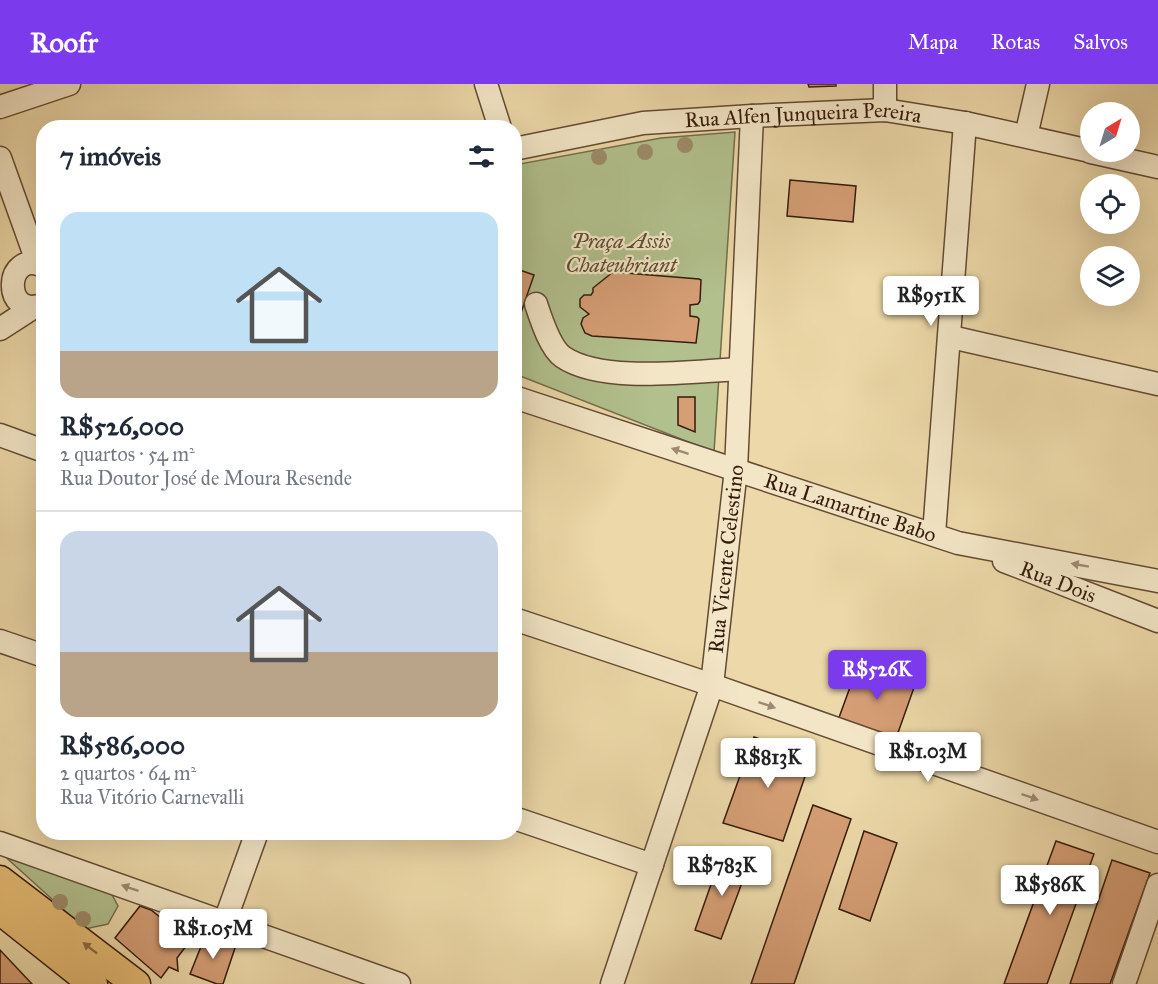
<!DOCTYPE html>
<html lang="pt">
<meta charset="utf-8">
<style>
:root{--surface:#fff;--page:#f2f2f3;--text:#1f2937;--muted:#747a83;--line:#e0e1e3;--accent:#7c3aed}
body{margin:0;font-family:"IM FELL Great Primer",serif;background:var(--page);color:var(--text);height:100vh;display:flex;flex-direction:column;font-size:22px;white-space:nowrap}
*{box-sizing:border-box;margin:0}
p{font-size:20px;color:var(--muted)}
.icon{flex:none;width:33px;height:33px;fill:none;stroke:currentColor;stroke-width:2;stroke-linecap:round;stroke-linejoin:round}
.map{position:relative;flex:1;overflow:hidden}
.drawer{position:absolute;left:36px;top:36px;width:486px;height:720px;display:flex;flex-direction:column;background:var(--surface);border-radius:24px;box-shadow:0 6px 24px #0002}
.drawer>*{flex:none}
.needle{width:39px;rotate:38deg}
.tools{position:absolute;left:1080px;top:18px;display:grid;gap:12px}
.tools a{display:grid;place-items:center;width:60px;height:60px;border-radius:50%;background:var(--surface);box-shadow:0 6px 24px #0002;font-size:30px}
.price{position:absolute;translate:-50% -51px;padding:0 14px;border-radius:6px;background:#fff;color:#222;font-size:20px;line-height:39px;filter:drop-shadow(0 2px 3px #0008)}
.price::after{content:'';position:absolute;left:50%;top:36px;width:18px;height:14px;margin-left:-9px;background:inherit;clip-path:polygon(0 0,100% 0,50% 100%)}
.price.on{background:var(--accent);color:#fff}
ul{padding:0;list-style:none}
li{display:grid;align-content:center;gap:12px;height:318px;padding:0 24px}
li+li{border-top:2px solid var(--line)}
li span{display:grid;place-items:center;height:186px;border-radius:18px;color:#555}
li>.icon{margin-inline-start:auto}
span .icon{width:108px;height:108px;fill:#fffc;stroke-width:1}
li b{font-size:26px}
h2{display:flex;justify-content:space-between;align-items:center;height:72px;padding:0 24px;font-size:26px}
header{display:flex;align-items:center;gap:36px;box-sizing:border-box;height:84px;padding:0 30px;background:var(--accent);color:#fff}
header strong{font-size:28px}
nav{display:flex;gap:33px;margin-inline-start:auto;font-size:21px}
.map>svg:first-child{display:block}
.green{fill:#b1c08d;stroke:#746d4d;stroke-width:1.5}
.building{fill:#d59e75;stroke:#361a0d;stroke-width:1.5}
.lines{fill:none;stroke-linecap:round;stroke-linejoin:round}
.minor-casing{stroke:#644a34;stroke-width:25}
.major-casing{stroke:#361a0d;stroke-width:31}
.minor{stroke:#f3e6c6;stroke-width:22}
.major{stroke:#e6bc74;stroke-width:28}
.tree{fill:#9c8b68}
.oneway{fill:#9e8a73}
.oneway2{fill:#8e6b40}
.labels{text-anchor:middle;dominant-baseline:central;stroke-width:4.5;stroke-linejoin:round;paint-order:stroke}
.street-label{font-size:21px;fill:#361a0d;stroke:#f3e6c6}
.park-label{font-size:21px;font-style:italic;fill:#5b4c33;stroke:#f3e6c6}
</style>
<header>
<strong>Roofr</strong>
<nav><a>Mapa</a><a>Rotas</a><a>Salvos</a></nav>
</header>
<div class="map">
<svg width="1158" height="900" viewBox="0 0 1158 900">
<rect width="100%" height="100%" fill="#ecd8a8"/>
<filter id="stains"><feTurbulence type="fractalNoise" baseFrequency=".00333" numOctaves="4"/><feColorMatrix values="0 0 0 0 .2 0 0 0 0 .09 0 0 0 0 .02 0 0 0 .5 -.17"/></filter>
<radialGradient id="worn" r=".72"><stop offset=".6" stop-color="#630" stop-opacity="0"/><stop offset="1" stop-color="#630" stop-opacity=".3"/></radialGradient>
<path class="green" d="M 735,48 L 714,368 L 515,290 L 514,81 L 661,54 Z
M 0,768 L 110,807 L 118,822 L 108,840 L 85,845 Z"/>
<path class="building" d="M 808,0 L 836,0 L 836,2 L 809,3 Z
M 790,96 L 856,102 L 853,138 L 787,132 Z
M 514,184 L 534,191 L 514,249 Z
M 613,188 L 699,195 L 701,196 L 700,217 L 698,220 L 690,221 L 690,232 L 697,233 L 699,235 L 696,259 L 592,252 L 585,249 L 581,240 L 583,234 L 589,230 L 580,223 L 580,215 L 584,211 L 591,211 L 593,208 L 593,204 Z
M 678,313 L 695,313 L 695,348 L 678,341 Z
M 861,573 L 916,598 L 894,660 L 837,639 Z
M 754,653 L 812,672 L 783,757 L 723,739 Z
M 813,721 L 851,735 L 794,900 L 751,900 Z
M 864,747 L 897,759 L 870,837 L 839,825 Z
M 1056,757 L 1094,770 L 1047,900 L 1004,900 Z
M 721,772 L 749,780 L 721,855 L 695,846 Z
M 1112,776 L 1150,789 L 1110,900 L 1070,900 Z
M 140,822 L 151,826 L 190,857 L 177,874 L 178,887 L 169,883 L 161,894 L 115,854 Z
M 206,850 L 236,861 L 223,900 L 217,900 L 190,890 Z
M 0,866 L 32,900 L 0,900 Z"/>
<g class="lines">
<defs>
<g id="minor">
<path d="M 486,0 L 500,44"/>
<path d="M 0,23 L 69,0"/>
<path d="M 885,26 L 885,0"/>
<path d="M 1026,52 L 1038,0"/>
<path id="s1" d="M 514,65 L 643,39 L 752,32 L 885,26 L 965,39 L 1090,67"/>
<path d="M 1091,68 L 1158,83"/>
<path d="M 0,74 L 38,180"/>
<path d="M 44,182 C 3,164 2,238 44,220"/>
<path d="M 536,220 C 541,235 550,264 563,273 C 603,300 692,287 740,285"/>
<path d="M 0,245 L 34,223"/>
<path d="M 951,253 L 1158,300"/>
<path id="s2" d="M 514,313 L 958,459 L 1158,497"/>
<path d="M 0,351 L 44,367"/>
<path d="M 934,450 L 965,39"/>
<path id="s3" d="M 1004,477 L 1158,537"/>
<path d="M 514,535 L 712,601 L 1158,758"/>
<path d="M 0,557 L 44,572"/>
<path d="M 514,734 L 652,781"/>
<path d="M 0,759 L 399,900"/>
<path d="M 225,837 L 257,748"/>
<path id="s4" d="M 612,900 L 712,601 L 736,385 L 752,32"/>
<path d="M 1124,900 L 1158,801"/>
</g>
<path id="major" d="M 0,796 L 136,900
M 0,826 L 93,900"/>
</defs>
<use href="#minor" class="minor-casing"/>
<use href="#major" class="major-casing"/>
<use href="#minor" class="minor"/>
<use href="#major" class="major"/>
</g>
<g class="tree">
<circle cx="685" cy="61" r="8"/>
<circle cx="645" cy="68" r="8"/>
<circle cx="599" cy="73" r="8"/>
<circle cx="60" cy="818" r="8"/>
<circle cx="83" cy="835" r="8"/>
</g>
<defs><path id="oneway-solid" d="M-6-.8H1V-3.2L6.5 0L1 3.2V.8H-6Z" transform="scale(1.5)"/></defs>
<g class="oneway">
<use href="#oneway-solid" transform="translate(680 367) rotate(-162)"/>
<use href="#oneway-solid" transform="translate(1080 481) rotate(-170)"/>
<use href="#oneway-solid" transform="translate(767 621) rotate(19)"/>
<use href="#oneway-solid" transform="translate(1030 713) rotate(19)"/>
<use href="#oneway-solid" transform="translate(130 804) rotate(-161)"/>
</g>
<use class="oneway2" href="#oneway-solid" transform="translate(90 864) rotate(-142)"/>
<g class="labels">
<g class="street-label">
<text stroke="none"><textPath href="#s1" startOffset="292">Rua Alfen Junqueira Pereira</textPath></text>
<text stroke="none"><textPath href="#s2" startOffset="354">Rua Lamartine Babo</textPath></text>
<text stroke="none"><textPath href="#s4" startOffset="442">Rua Vicente Celestino</textPath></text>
<text stroke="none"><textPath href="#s3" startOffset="58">Rua Dois</textPath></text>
</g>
<g class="park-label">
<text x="621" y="157">Praça Assis<tspan x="621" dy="24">Chateubriant</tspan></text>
</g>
</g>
<rect width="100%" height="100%" filter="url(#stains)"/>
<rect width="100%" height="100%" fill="url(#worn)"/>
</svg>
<div class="tools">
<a><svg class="needle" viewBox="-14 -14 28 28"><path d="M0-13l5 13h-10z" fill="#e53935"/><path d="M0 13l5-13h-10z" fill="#747a83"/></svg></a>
<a><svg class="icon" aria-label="locate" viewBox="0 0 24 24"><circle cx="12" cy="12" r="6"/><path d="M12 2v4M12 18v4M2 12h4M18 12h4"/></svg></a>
<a><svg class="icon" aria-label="layers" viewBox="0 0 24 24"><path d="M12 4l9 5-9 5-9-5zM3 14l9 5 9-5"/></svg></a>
</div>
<b class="price" style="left:931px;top:243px">R$951K</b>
<b class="price on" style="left:877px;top:617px">R$526K</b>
<b class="price" style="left:928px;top:699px">R$1.03M</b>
<b class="price" style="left:768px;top:705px">R$813K</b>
<b class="price" style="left:722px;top:813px">R$783K</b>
<b class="price" style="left:1050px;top:832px">R$586K</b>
<b class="price" style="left:213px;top:876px">R$1.05M</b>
<section class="drawer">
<h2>7 imóveis<svg class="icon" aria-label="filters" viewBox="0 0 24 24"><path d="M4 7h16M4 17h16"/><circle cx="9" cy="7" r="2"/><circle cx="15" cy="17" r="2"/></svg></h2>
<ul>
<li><span style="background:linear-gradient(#bfe0f5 75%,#b9a48a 0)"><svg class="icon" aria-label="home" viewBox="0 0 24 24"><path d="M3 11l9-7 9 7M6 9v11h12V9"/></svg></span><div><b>R$526,000</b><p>2 quartos · 54 m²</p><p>Rua Doutor José de Moura Resende</p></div></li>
<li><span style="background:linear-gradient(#c9d6e8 65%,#b9a48a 0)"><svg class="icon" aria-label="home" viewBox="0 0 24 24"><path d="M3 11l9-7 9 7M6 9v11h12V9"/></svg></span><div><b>R$586,000</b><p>2 quartos · 64 m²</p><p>Rua Vitório Carnevalli</p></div></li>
</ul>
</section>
</div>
